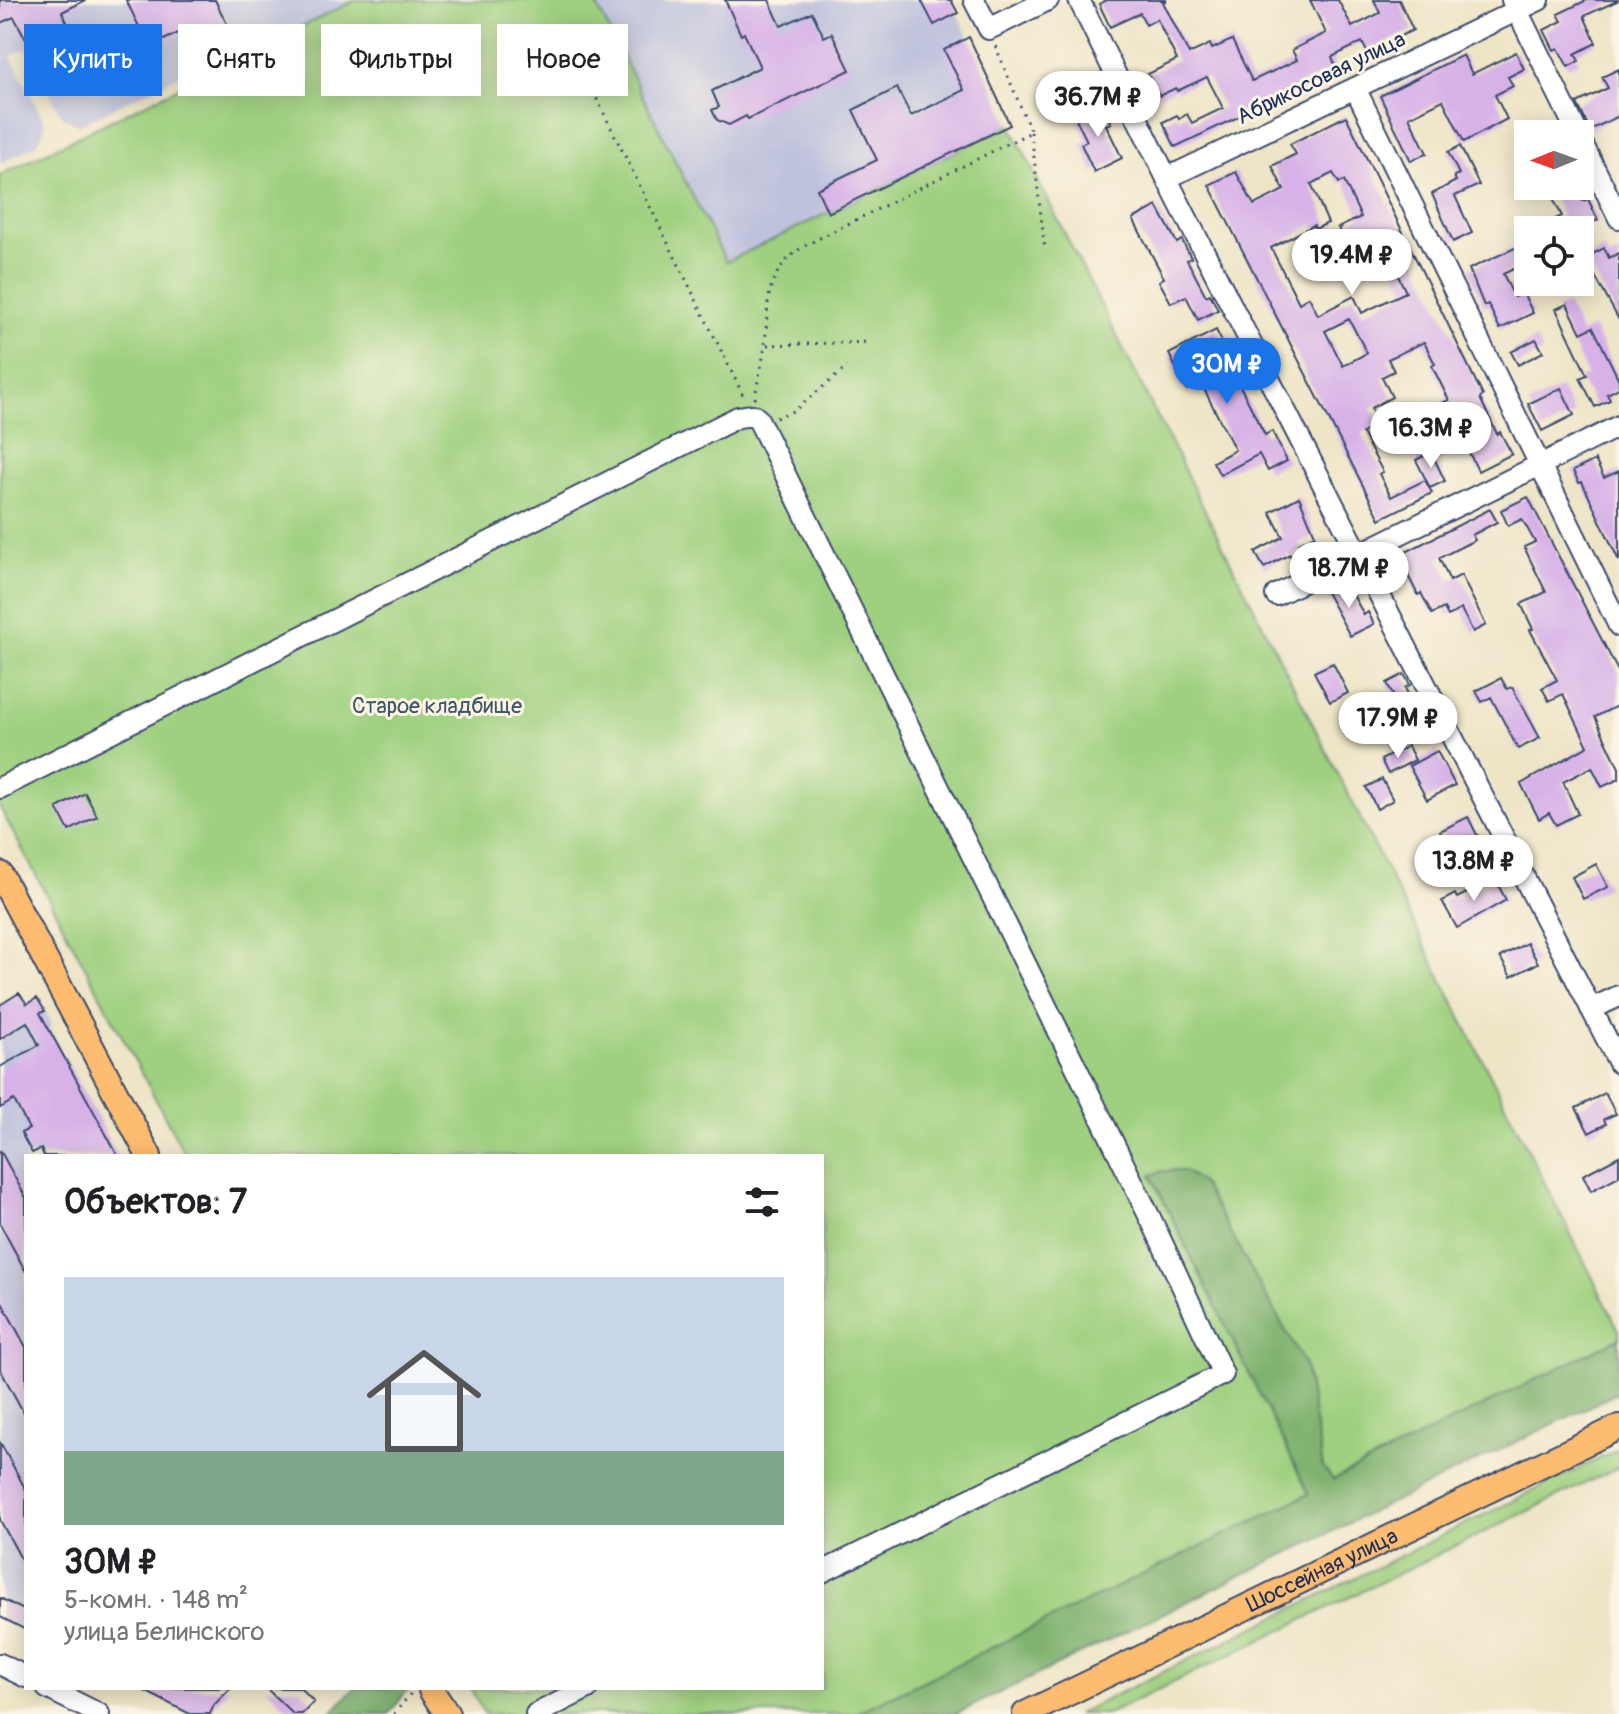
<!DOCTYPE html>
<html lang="ru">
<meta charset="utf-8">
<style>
:root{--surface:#fff;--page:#f6f6f6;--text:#202124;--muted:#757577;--accent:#1a73e8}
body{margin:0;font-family:Pangolin,sans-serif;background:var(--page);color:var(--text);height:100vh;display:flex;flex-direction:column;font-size:30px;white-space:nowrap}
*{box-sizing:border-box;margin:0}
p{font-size:26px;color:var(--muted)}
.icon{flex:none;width:44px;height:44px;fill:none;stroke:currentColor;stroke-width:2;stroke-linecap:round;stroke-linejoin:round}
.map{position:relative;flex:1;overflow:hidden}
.details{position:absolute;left:24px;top:1154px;width:800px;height:536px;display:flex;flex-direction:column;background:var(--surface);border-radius:0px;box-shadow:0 4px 20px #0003}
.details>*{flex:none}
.top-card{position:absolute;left:24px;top:24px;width:800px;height:72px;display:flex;gap:16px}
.needle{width:52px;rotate:269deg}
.controls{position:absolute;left:1514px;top:120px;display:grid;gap:16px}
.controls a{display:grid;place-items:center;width:80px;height:80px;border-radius:0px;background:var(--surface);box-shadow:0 4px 20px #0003;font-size:40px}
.price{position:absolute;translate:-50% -68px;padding:0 18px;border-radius:28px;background:#fff;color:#222;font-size:26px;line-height:52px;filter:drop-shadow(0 2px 4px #0008)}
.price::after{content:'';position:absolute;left:50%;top:48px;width:24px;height:18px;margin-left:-12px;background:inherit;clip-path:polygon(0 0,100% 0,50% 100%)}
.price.current{background:var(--accent);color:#fff}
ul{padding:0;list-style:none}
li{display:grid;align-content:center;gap:16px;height:424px;padding:0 40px}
li span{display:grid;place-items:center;height:248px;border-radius:0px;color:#555}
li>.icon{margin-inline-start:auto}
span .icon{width:144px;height:144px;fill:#fffc;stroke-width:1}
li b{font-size:34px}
h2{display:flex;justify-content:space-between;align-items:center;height:96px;padding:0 40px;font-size:34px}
.chip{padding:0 28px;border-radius:0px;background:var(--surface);box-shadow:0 4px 20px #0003;font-size:28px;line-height:72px}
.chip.current{background:var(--accent);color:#fff}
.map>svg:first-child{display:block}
.industrial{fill:#bfc2dd}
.green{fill:#9fd07f;stroke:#5d806e;stroke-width:2}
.forest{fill:#7fb26e;stroke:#4d7066;stroke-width:2}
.building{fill:#d7b2e8;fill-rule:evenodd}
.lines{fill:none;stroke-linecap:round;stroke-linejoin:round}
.minor-casing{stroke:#3b4a6e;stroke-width:24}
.major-casing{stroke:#3b4a6e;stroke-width:28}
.path{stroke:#3b4a6e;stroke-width:3;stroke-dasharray:2 6;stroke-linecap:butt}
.minor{stroke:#fff;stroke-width:20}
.major{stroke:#fdbc6f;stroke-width:24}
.labels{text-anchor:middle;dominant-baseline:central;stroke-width:6;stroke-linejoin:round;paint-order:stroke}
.street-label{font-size:22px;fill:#1b2f5e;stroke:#fcf5e5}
.park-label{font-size:22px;fill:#3c5766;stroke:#fcf5e5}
</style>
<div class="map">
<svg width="1619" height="1714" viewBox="0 0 1619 1714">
<rect width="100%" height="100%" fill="#fcf5e5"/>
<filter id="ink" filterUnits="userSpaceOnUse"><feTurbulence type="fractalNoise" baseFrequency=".0125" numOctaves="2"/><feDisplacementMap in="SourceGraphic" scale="16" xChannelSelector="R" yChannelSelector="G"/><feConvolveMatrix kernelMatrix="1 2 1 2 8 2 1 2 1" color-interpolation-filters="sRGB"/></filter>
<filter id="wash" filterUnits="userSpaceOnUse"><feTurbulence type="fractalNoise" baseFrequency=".006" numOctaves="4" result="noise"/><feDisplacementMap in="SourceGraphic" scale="32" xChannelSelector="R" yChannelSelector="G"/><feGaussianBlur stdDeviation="1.8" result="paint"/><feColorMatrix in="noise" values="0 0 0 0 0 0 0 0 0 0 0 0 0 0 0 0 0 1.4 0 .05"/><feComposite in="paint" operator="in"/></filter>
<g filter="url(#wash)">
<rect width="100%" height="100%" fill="#eee5c7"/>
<path class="industrial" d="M 0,0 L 356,0 L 205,74 L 200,65 L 79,125 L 62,117 L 26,48 L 11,56 L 46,125 L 38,144 L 0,163 Z
M 594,0 L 951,0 L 1010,125 L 726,262 Z
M 19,993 L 27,1004 L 37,998 L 52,1023 L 49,1028 L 118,1156 L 26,1156 L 26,1630 L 0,1617 L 0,1005 Z"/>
<path class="green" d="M 356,0 L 594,0 L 726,262 L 1010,125 L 1619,1330 L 1619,1338 L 1333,1480 L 1323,1468 L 1305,1365 L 1203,1185 C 1184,1170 1175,1166 1151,1176 L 1309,1494 L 855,1714 L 484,1714 L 470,1688 L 822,1688 L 822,1156 L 186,1156 L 0,808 L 0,175 Z
M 1619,1449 L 1619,1467 L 1108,1714 L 1077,1714 Z"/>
<path class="forest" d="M 1163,1171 L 1185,1171 L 1203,1185 L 1305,1365 L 1323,1468 L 1333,1480 L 1619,1338 L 1619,1392 L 956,1714 L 855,1714 L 1309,1494 L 1151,1175 Z
M 355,1688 L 409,1688 L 389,1714 L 330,1714 Z"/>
<g id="blocks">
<path class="building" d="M 0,0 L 86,0 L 62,12 L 86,61 L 48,80 L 14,17 L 0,23 Z
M 126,0 L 215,0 L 234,38 L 200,55 L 187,29 L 149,47 Z
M 725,0 L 769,0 L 781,26 L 812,12 L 824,37 L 832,33 L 850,70 L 748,119 L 746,116 L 729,125 L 717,120 L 712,110 L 719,107 L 712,91 L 760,67 L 744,33 L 741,35 Z
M 921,0 L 951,0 L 958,13 L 934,25 Z
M 1107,0 L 1167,0 L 1163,2 L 1189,54 L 1210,44 L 1212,49 L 1232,40 L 1252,81 L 1297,60 L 1292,50 L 1326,33 L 1310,0 L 1338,0 L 1352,27 L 1380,13 L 1374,0 L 1399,0 L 1413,30 L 1367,52 L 1362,42 L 1332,57 L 1336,67 L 1292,89 L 1293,91 L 1175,147 L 1163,122 L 1177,115 L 1179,119 L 1187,114 L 1192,123 L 1223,108 L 1207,77 L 1177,91 L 1176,88 L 1159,96 L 1148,74 L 1177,60 L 1157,19 L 1146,25 L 1140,13 L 1110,27 L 1099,4 Z
M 1587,0 L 1619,0 L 1584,16 L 1596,43 L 1575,54 L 1579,61 L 1568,67 L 1558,48 L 1554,50 L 1544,30 L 1562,21 L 1558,14 Z
M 969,37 L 1010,125 L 828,213 L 817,189 L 877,160 L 853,110 L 897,88 L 911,116 L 964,90 L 944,50 Z
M 1516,52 L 1524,69 L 1508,77 L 1513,86 L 1495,95 L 1507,119 L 1464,142 L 1443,100 L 1409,117 L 1427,153 L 1411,161 L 1380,96 L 1463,55 L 1472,74 Z
M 1619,69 L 1619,116 L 1590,130 L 1577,103 L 1608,88 L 1602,77 Z
M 1102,106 L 1111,123 L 1106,125 L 1122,158 L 1094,172 L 1081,144 L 1087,141 L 1076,119 Z
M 1346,116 L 1483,396 L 1480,398 L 1497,434 L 1500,432 L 1512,454 L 1478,471 L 1460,434 L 1457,436 L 1447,415 L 1443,417 L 1437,405 L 1449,400 L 1432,366 L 1435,364 L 1424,342 L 1388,359 L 1394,371 L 1382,377 L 1392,397 L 1371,408 L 1379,423 L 1362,433 L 1383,472 L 1379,474 L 1391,497 L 1425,480 L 1432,493 L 1380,519 L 1209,185 L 1236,172 L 1254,205 L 1284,190 L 1272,166 L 1296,154 L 1290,144 ZM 1333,173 L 1339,183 L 1344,181 L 1361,217 L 1338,228 L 1351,252 L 1363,246 L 1370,262 L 1387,253 L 1406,292 L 1362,313 L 1354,296 L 1318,315 L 1309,297 L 1299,303 L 1271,248 L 1314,225 L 1315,229 L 1328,223 L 1311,184 ZM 1349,319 L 1367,353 L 1343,366 L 1325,331 Z
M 1460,146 L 1479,185 L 1455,196 L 1472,233 L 1453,242 L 1432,194 L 1456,181 L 1454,176 L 1459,174 L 1448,152 Z
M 1547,186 L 1576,186 L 1583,201 L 1588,199 L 1598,220 L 1579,230 L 1532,230 L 1562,216 Z
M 1157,206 L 1177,243 L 1182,240 L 1191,258 L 1187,260 L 1206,296 L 1210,294 L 1218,310 L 1198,320 L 1186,296 L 1171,303 L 1159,281 L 1164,278 L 1133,219 Z
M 1528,242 L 1528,262 L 1503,274 L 1514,297 L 1523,293 L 1533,313 L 1500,329 L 1488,304 L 1484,306 L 1469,269 Z
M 1604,248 L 1609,258 L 1619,253 L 1619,320 L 1585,258 Z
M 1567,304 L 1581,333 L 1593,327 L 1619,380 L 1619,388 L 1607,394 L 1610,400 L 1595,407 L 1580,378 L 1587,375 L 1556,309 Z
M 1216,330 L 1224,346 L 1210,354 L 1225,384 L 1236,378 L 1265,435 L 1272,431 L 1287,461 L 1268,471 L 1259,454 L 1220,475 L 1213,462 L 1235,450 L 1201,383 L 1187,390 L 1169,354 Z
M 1536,339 L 1543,352 L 1518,365 L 1511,352 Z
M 1561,388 L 1574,415 L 1542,431 L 1528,404 Z
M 1431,452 L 1445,481 L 1430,488 L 1416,460 Z
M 1595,460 L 1604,478 L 1619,471 L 1619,561 L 1582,482 L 1579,483 L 1573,471 Z
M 1299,497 L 1315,535 L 1299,543 L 1303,551 L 1291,557 L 1290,554 L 1264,568 L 1255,552 L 1283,537 L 1270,512 Z
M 1528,497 L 1619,673 L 1619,705 L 1595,717 L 1619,768 L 1619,779 L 1602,787 L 1592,767 L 1563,782 L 1578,814 L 1556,825 L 1549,813 L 1539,819 L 1521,784 L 1588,746 L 1563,694 L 1549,701 L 1542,688 L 1557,680 L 1530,630 L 1533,629 L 1521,604 L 1546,592 L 1524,547 L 1535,542 L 1522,519 L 1508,526 L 1501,510 Z
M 1490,509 L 1497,522 L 1472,535 L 1475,540 L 1439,558 L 1450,581 L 1461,575 L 1486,625 L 1473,632 L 1461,609 L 1448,616 L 1444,608 L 1432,614 L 1421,593 L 1418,595 L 1398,556 Z
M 1346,582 L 1364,615 L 1368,612 L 1374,624 L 1350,636 L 1326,592 Z
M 1333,663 L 1348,693 L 1330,702 L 1314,672 Z
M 1404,674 L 1410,685 L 1405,688 L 1417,712 L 1394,724 L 1383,703 L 1394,697 L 1387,683 Z
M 1501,678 L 1507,689 L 1512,687 L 1540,738 L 1518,749 L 1491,697 L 1482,702 L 1476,691 Z
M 1408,746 L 1415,760 L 1388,774 L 1381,760 Z
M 1437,751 L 1455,785 L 1427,800 L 1409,766 Z
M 1382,779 L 1393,800 L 1377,809 L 1366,787 Z
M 85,793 L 97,816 L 69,831 L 57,808 Z
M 1468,817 L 1482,845 L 1457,858 L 1440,831 Z
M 1596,864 L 1608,887 L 1583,899 L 1572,877 Z
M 1495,879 L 1506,900 L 1457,928 L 1442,901 L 1455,894 L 1457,898 Z
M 1527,943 L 1538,963 L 1511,977 L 1500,957 Z
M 19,993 L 27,1004 L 37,998 L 45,1011 L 40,1013 L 118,1156 L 44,1156 L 41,1149 L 32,1153 L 21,1133 L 29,1129 L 14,1100 L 0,1108 L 0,1067 L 39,1045 L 27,1022 L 0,1039 L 0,1005 Z
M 1605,1093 L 1616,1114 L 1604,1119 L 1606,1124 L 1589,1133 L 1576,1108 Z
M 0,1150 L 26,1198 L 26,1272 L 0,1224 Z
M 1619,1156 L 1619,1176 L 1591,1191 L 1583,1175 Z
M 0,1299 L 26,1347 L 26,1417 L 0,1369 Z
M 0,1442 L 26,1490 L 26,1568 L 0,1520 Z
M 0,1598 L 26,1611 L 26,1630 L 0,1617 Z
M 139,1688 L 231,1688 L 214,1705 L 210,1714 L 190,1714 Z
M 266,1688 L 300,1688 L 314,1702 L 302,1714 L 293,1714 Z"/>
</g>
</g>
<g filter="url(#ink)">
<use href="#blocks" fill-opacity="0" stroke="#3b4a6e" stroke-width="2"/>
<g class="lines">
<defs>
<path id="minor" d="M 974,0 L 989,29 L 1048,0
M 1079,0 L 1176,197 L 1619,1063
M 1512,0 L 1578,134
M 1355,88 L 1619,626
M 1580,139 L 1619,218
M 1167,178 L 1539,0
M 1276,595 L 1619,426
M 0,788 L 738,417 L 753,415 L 758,419 L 1157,1232 L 1223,1374 L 822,1572
M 1591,1009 L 1619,996
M 0,1664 L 26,1677
M 47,1688 L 99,1714
M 536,1714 L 588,1688"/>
<g id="major">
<path d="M 0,874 L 149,1156"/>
<path d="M 431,1690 L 447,1714"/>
<path id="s1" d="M 1025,1714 L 1619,1427"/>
</g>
</defs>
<use href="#minor" class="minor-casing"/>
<use href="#major" class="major-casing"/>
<path class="path" d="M 586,77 L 744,397
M 1031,132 L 1045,250
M 767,345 L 871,342
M 755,399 C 757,380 763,363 765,344 C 769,300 763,274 804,246 L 1031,132 L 995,45
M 776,418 L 795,410 L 847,367
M 394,1714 L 412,1692"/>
<use href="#minor" class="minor"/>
<use href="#major" class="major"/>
</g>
</g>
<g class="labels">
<g class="street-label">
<text transform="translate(1321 78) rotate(-26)">Абрикосовая улица</text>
<text stroke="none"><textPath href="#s1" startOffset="330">Шоссейная улица</textPath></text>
</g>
<g class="park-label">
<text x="437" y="706">Старое кладбище</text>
</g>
</g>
</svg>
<div class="controls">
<a><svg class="needle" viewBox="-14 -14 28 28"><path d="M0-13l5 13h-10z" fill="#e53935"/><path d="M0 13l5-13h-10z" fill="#757577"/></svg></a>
<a><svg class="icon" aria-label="locate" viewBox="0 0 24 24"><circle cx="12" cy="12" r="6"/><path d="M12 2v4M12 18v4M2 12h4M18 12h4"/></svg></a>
</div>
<b class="price" style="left:1098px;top:139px">36.7M ₽</b>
<b class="price" style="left:1352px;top:297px">19.4M ₽</b>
<b class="price current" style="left:1227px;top:406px">30M ₽</b>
<b class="price" style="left:1431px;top:470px">16.3M ₽</b>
<b class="price" style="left:1349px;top:610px">18.7M ₽</b>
<b class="price" style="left:1398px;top:760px">17.9M ₽</b>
<b class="price" style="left:1474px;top:903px">13.8M ₽</b>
<div class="top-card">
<a class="chip current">Купить</a>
<a class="chip">Снять</a>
<a class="chip">Фильтры</a>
<a class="chip">Новое</a>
</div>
<section class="details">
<h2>Объектов: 7<svg class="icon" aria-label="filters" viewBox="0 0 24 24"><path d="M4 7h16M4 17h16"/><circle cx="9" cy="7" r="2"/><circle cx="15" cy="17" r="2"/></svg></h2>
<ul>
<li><span style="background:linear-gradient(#c9d6e8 70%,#7fa58c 0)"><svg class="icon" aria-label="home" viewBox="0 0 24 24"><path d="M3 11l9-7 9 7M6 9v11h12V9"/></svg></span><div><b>30M ₽</b><p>5-комн. · 148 m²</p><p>улица Белинского</p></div></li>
</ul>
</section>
</div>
